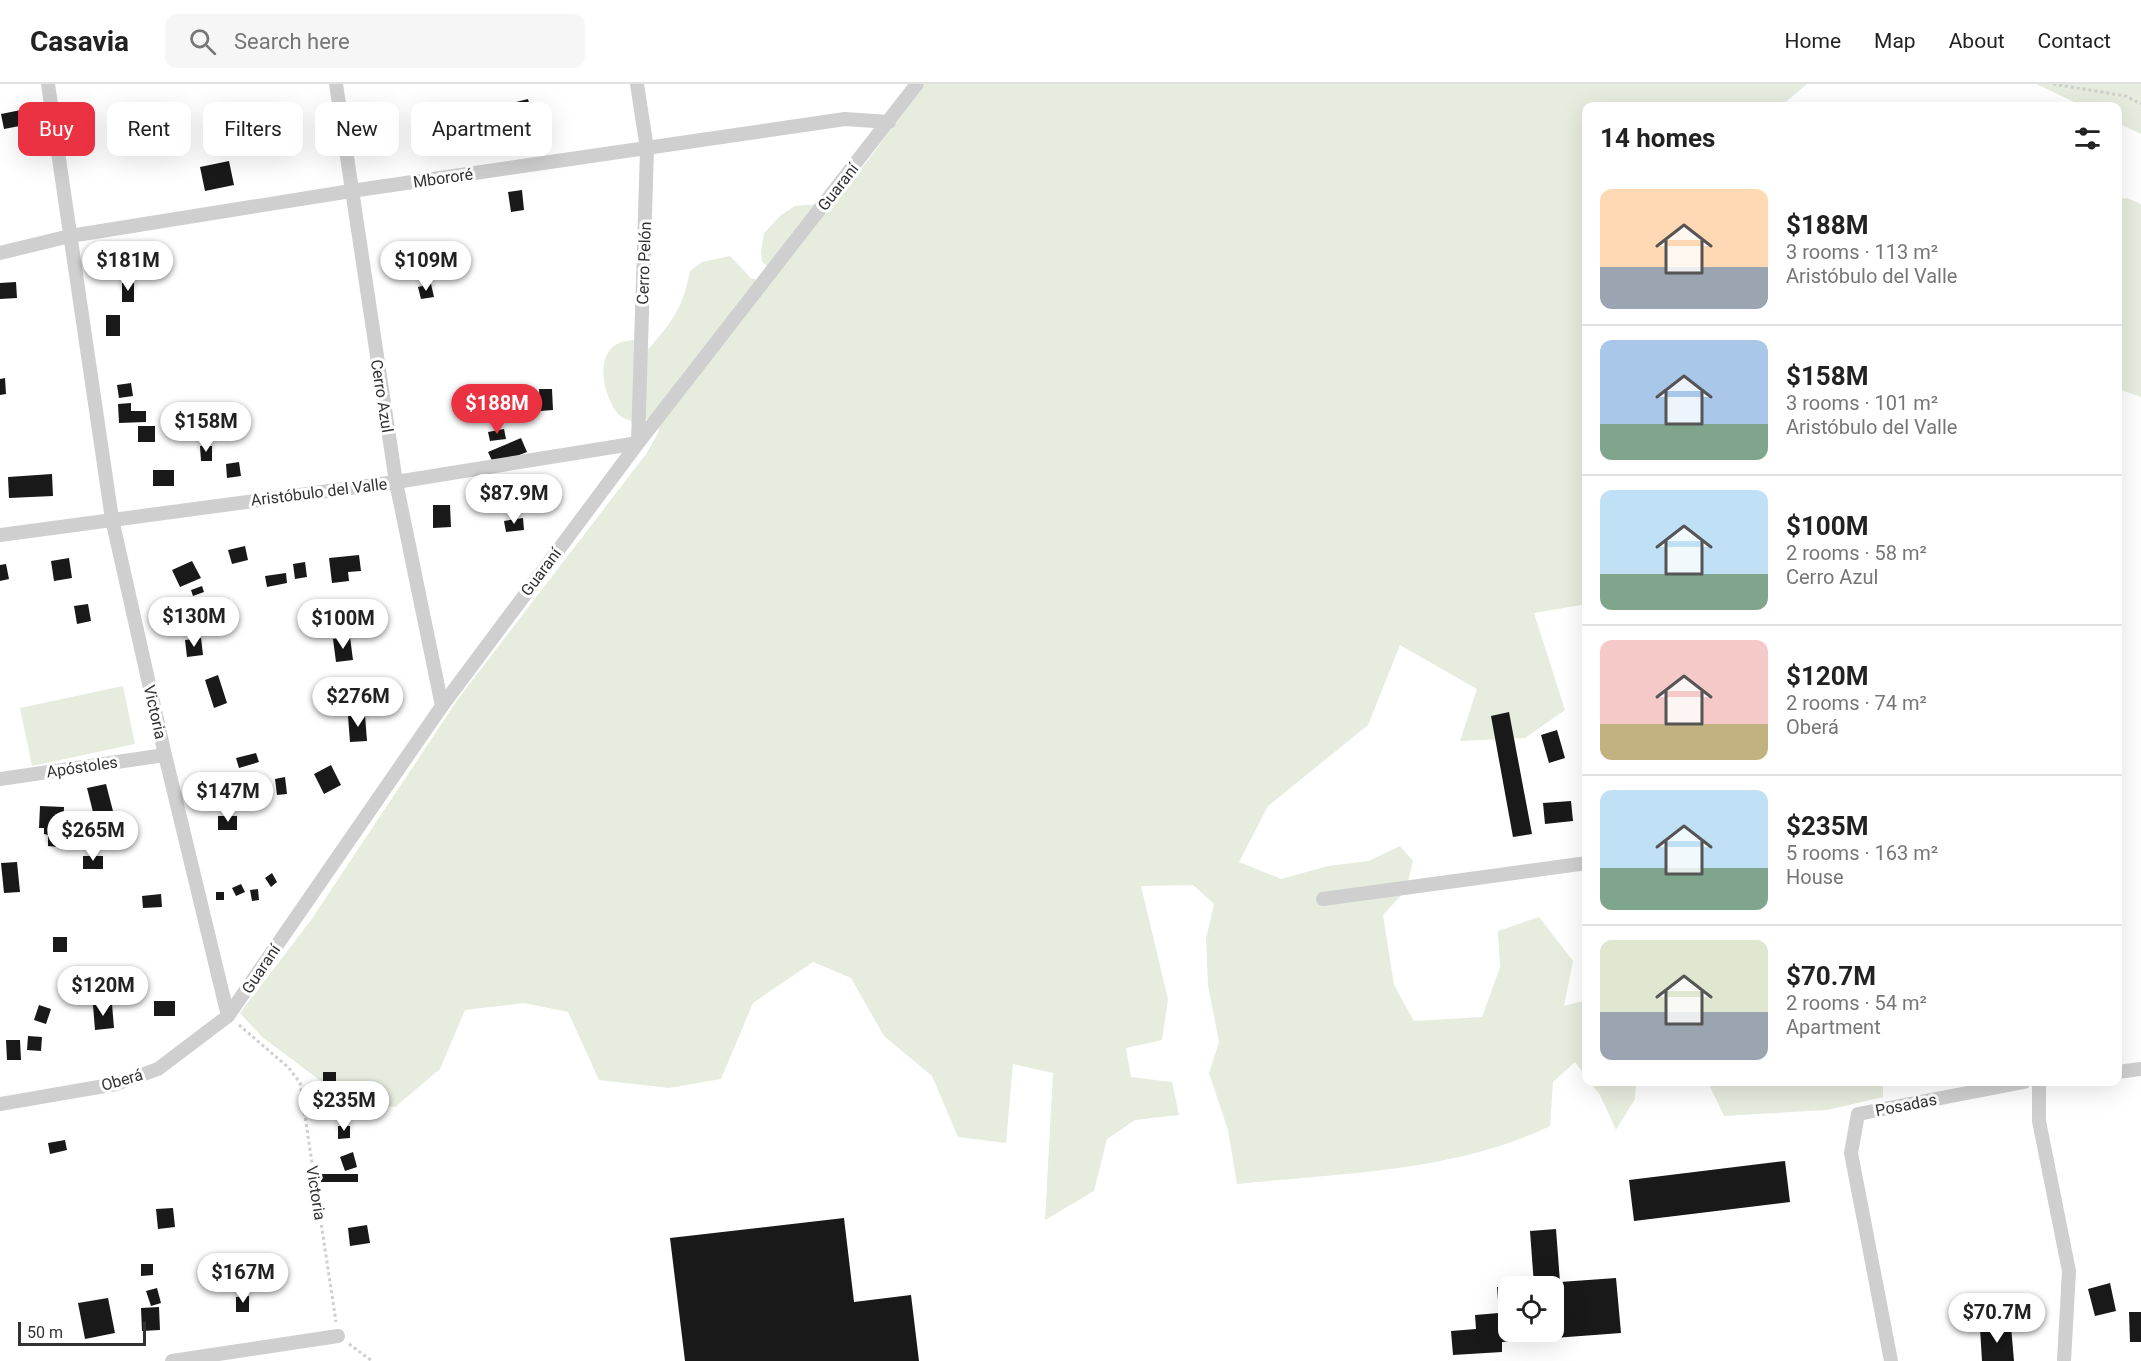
<!DOCTYPE html>
<meta charset="utf-8">
<style>
:root{--surface:#fff;--page:#f6f6f6;--text:#222;--muted:#767676;--line:#e0e0e0;--accent:#eb3243}
body{margin:0;font-family:Roboto,sans-serif;background:var(--page);color:var(--text);height:100vh;display:flex;flex-direction:column;font-size:22px;white-space:nowrap}
*{box-sizing:border-box;margin:0}
p{font-size:20px;color:var(--muted)}
.icon{flex:none;width:33px;height:33px;fill:none;stroke:currentColor;stroke-width:2;stroke-linecap:round;stroke-linejoin:round}
.map{position:relative;flex:1;overflow:hidden}
.sheet{position:absolute;left:1582px;top:18px;width:540px;height:984px;display:flex;flex-direction:column;background:var(--surface);border-radius:12px;box-shadow:0 6px 24px #0002}
.sheet>*{flex:none}
.banner{position:absolute;left:18px;top:18px;width:570px;height:54px;display:flex;gap:12px}
.fabs{position:absolute;left:1498px;top:1192px;display:grid;gap:12px}
.fabs a{display:grid;place-items:center;width:66px;height:66px;border-radius:12px;background:var(--surface);box-shadow:0 6px 24px #0002;font-size:30px}
.scale{position:absolute;left:18px;bottom:15px;width:128px;box-sizing:border-box;padding-left:6px;border:3px solid #323232;border-top:0;font-size:16px;line-height:21px;white-space:nowrap;color:#323232;-webkit-text-stroke:4px #fff;paint-order:stroke}
.price{position:absolute;translate:-50% -51px;padding:0 14px;border-radius:21px;background:#fff;color:#222;font-size:20px;line-height:39px;filter:drop-shadow(0 2px 3px #0008)}
.price::after{content:'';position:absolute;left:50%;top:36px;width:18px;height:14px;margin-left:-9px;background:inherit;clip-path:polygon(0 0,100% 0,50% 100%)}
.price.current{background:var(--accent);color:#fff}
ul{padding:0;list-style:none}
li{display:flex;align-items:center;gap:18px;height:150px;padding:0 18px}
li+li{border-top:2px solid var(--line)}
li span{display:grid;place-items:center;flex:none;width:168px;height:120px;border-radius:12px;color:#555}
li>.icon{margin-inline-start:auto}
span .icon{width:72px;height:72px;fill:#fffc;stroke-width:1}
li b{font-size:26px}
h2{display:flex;justify-content:space-between;align-items:center;height:72px;padding:0 18px;font-size:26px}
.tag{padding:0 21px;border-radius:12px;background:var(--surface);box-shadow:0 6px 24px #0002;font-size:21px;line-height:54px}
.tag.current{background:var(--accent);color:#fff}
header{display:flex;align-items:center;gap:36px;box-sizing:border-box;height:84px;padding:0 30px;background:var(--surface);border-bottom:2px solid var(--line)}
header strong{font-size:28px}
nav{display:flex;gap:33px;margin-inline-start:auto;font-size:21px}
.search{width:420px;height:54px;background:var(--page);display:flex;align-items:center;gap:15px;box-sizing:border-box;padding:0 21px;border-radius:12px;color:var(--muted);font-size:22px}
.map>svg:first-child{display:block}
.green{fill:#e6ecde}
.building{fill:#191919}
.lines{fill:none;stroke-linecap:round;stroke-linejoin:round}
.path{stroke:#cfcfcf;stroke-width:3;stroke-dasharray:3 3;stroke-linecap:butt}
.street{stroke:#cfcfcf;stroke-width:14}
.labels{text-anchor:middle;dominant-baseline:central;stroke-width:6;stroke-linejoin:round;paint-order:stroke}
.street-label{font-size:16px;fill:#323232;stroke:#fff}
</style>
<header>
<strong>Casavia</strong>
<div class="search"><svg class="icon" aria-label="search" viewBox="0 0 24 24"><circle cx="10" cy="10" r="6"/><path d="M15 15l6 6"/></svg>Search here</div>
<nav><a>Home</a><a>Map</a><a>About</a><a>Contact</a></nav>
</header>
<div class="map">
<svg width="2141" height="1277" viewBox="0 0 2141 1277">
<rect width="100%" height="100%" fill="#fff"/>
<path class="green" d="M 925,0 L 1807,0 L 1781,22 L 1587,22 L 1587,520 L 1534,529 L 1565,626 L 1525,654 L 1460,657 L 1477,605 L 1400,561 L 1368,641 L 1268,722 L 1239,778 L 1281,795 L 1328,782 L 1369,777 L 1400,762 L 1413,777 L 1406,806 L 1383,831 L 1394,901 L 1414,937 L 1482,933 L 1500,883 L 1498,847 L 1539,833 L 1573,877 L 1564,922 L 1587,916 L 1587,994 L 1575,978 L 1553,998 L 1550,1042 C 1454,1088 1342,1089 1237,1100 L 1228,1046 L 1209,989 L 1219,958 L 1208,901 L 1206,855 L 1214,820 L 1193,801 L 1141,802 L 1168,915 L 1162,956 L 1126,964 L 1131,993 L 1172,998 L 1179,1031 L 1135,1036 L 1107,1055 L 1094,1107 L 1045,1136 L 1053,989 L 1013,980 L 1006,1059 L 958,1053 L 932,992 L 884,952 L 851,894 L 813,878 L 753,919 L 721,995 L 669,1004 L 599,996 L 568,928 L 524,919 L 465,926 L 440,985 L 395,1023 L 349,1018 L 262,953 L 240,929 L 311,836 L 458,615 L 646,370 L 658,349 L 661,337 L 649,334 L 636,339 C 631,337 624,335 619,331 C 604,314 593,271 619,259 C 623,257 629,257 633,256 L 647,267 C 672,237 682,227 690,187 L 702,178 L 730,172 L 751,194 L 764,198 L 771,185 L 762,178 L 761,167 L 764,149 L 781,131 L 795,122 L 819,120 L 842,106 L 865,80 Z
M 2036,0 L 2141,0 L 2141,50 L 2118,39 L 2118,22 L 2083,22 Z
M 2127,114 L 2141,120 L 2141,313 L 2118,305 L 2118,115 Z
M 123,602 L 135,660 L 32,682 L 20,624 Z
M 1590,998 L 1636,998 L 1635,1015 L 1616,1046 L 1600,1011 Z
M 1708,998 L 1883,998 L 1883,1013 L 1827,1026 L 1724,1032 Z"/>
<path class="building" d="M 528,15 L 536,47 L 515,52 L 508,20 Z
M 21,26 L 25,41 L 4,45 L 1,30 Z
M 480,35 L 484,59 L 462,63 L 457,39 Z
M 229,77 L 234,101 L 205,107 L 200,83 Z
M 522,106 L 524,126 L 511,128 L 508,108 Z
M 109,165 L 113,187 L 94,190 L 90,169 Z
M 16,198 L 17,214 L 0,215 L 0,199 Z
M 122,199 L 134,199 L 134,218 L 122,218 Z
M 431,200 L 434,213 L 421,215 L 418,203 Z
M 106,231 L 120,231 L 120,252 L 106,252 Z
M 5,294 L 6,310 L 0,311 L 0,295 Z
M 131,299 L 133,312 L 119,314 L 117,301 Z
M 539,305 L 552,305 L 553,326 L 540,327 Z
M 131,319 L 131,327 L 146,327 L 146,338 L 119,339 L 118,320 Z
M 231,328 L 232,342 L 212,343 L 211,330 Z
M 138,342 L 155,342 L 155,358 L 138,358 Z
M 504,345 L 506,355 L 490,357 L 488,348 Z
M 521,354 L 527,368 L 494,381 L 488,368 Z
M 200,362 L 212,362 L 212,377 L 201,377 Z
M 239,378 L 241,392 L 227,394 L 226,380 Z
M 153,386 L 174,386 L 174,402 L 153,402 Z
M 52,390 L 53,412 L 9,414 L 8,393 Z
M 512,406 L 530,406 L 531,425 L 512,426 Z
M 433,421 L 450,421 L 451,443 L 433,444 Z
M 523,434 L 524,446 L 506,448 L 504,437 Z
M 245,462 L 248,476 L 232,480 L 228,466 Z
M 359,471 L 361,487 L 348,488 L 349,497 L 332,499 L 329,474 Z
M 69,474 L 72,494 L 54,497 L 51,477 Z
M 192,477 L 201,494 L 180,503 L 172,486 Z
M 305,478 L 307,493 L 295,495 L 293,480 Z
M 6,480 L 9,495 L 0,497 L 0,481 Z
M 286,489 L 287,499 L 267,503 L 265,492 Z
M 202,502 L 204,508 L 193,512 L 191,506 Z
M 88,520 L 91,537 L 77,540 L 74,522 Z
M 350,553 L 353,576 L 336,578 L 333,555 Z
M 201,554 L 203,571 L 187,573 L 185,556 Z
M 218,591 L 227,619 L 214,624 L 205,596 Z
M 1509,628 L 1532,750 L 1513,753 L 1491,632 Z
M 365,631 L 367,657 L 350,658 L 348,632 Z
M 1557,646 L 1565,674 L 1549,679 L 1541,651 Z
M 256,669 L 259,678 L 239,684 L 236,674 Z
M 331,681 L 341,701 L 324,710 L 314,690 Z
M 285,693 L 287,710 L 277,711 L 275,695 Z
M 106,700 L 115,735 L 96,740 L 87,704 Z
M 1571,717 L 1573,737 L 1545,740 L 1543,719 Z
M 40,722 L 64,723 L 63,750 L 58,750 L 58,763 L 48,762 L 48,751 L 44,750 L 44,744 L 39,744 Z
M 218,732 L 237,732 L 237,746 L 218,746 Z
M 83,772 L 103,772 L 103,785 L 83,785 Z
M 17,778 L 20,808 L 4,809 L 1,779 Z
M 272,789 L 277,798 L 271,803 L 265,794 Z
M 241,800 L 245,808 L 236,812 L 232,804 Z
M 258,805 L 259,816 L 252,817 L 250,806 Z
M 216,808 L 224,808 L 224,816 L 216,816 Z
M 161,810 L 162,823 L 143,824 L 142,812 Z
M 53,853 L 67,853 L 67,868 L 53,868 Z
M 154,917 L 175,917 L 175,932 L 154,932 Z
M 112,920 L 114,944 L 95,946 L 93,921 Z
M 39,921 L 51,925 L 46,940 L 34,936 Z
M 28,952 L 42,953 L 41,967 L 27,966 Z
M 6,956 L 20,956 L 21,976 L 7,976 Z
M 323,988 L 336,988 L 336,998 L 323,998 Z
M 338,1042 L 350,1042 L 350,1054 L 338,1055 Z
M 65,1056 L 67,1066 L 50,1070 L 48,1059 Z
M 353,1068 L 357,1083 L 345,1087 L 340,1073 Z
M 1785,1077 L 1790,1118 L 1634,1137 L 1629,1096 Z
M 321,1090 L 358,1090 L 358,1098 L 321,1098 Z
M 173,1124 L 175,1143 L 158,1145 L 156,1125 Z
M 844,1134 L 854,1218 L 911,1211 L 919,1277 L 685,1277 L 670,1154 Z
M 367,1141 L 370,1159 L 350,1162 L 348,1144 Z
M 1556,1145 L 1560,1198 L 1616,1194 L 1621,1249 L 1502,1258 L 1502,1268 L 1453,1271 L 1451,1247 L 1476,1245 L 1475,1231 L 1499,1229 L 1497,1203 L 1509,1202 L 1509,1248 L 1554,1248 L 1554,1203 L 1524,1203 L 1524,1201 L 1534,1201 L 1530,1147 Z
M 141,1180 L 153,1180 L 153,1191 L 141,1192 Z
M 2110,1199 L 2116,1227 L 2095,1232 L 2088,1205 Z
M 157,1204 L 161,1219 L 151,1222 L 146,1207 Z
M 249,1212 L 249,1228 L 236,1228 L 236,1213 Z
M 108,1214 L 115,1249 L 85,1255 L 78,1219 Z
M 159,1223 L 160,1246 L 142,1247 L 141,1224 Z
M 2129,1228 L 2141,1228 L 2141,1258 L 2130,1258 Z
M 2011,1242 L 2014,1277 L 1982,1277 L 1980,1244 Z"/>
<g class="lines">
<path class="path" d="M 2053,0 L 2126,12 L 2141,20
M 239,941 L 289,984 L 300,999 L 336,1238
M 349,1260 L 372,1277"/>
<path class="street" d="M 48,0 L 112,435 L 165,671 L 228,932
M 336,0 L 396,398 L 442,622
M 637,0 L 647,65 L 638,359
M 0,169 L 70,152 L 351,107 L 845,35 L 889,38
M 0,451 L 396,398 L 638,359
M 0,695 L 165,671
M 1323,815 L 1587,779
M 2118,988 L 2141,985
M 2039,998 L 2039,1037 L 2069,1187 L 2064,1277
M 0,1020 L 116,1000 L 158,985 L 228,932 L 442,622 L 638,359 L 917,0
M 172,1277 L 338,1252
M 1891,1277 L 1851,1069 L 1858,1030 L 2024,998"/>
</g>
<g class="labels">
<g class="street-label">
<text transform="translate(443 94) rotate(-8)">Mbororé</text>
<text transform="translate(838 103) rotate(-52)">Guaraní</text>
<text transform="translate(644 179) rotate(-88)">Cerro Pelón</text>
<text transform="translate(382 312) rotate(81)">Cerro Azul</text>
<text transform="translate(319 408) rotate(-7)">Aristóbulo del Valle</text>
<text transform="translate(541 488) rotate(-53)">Guaraní</text>
<text transform="translate(155 628) rotate(77)">Victoria</text>
<text transform="translate(82 683) rotate(-8)">Apóstoles</text>
<text transform="translate(261 885) rotate(-56)">Guaraní</text>
<text transform="translate(122 996) rotate(-16)">Oberá</text>
<text transform="translate(1906 1021) rotate(-11)">Posadas</text>
<text transform="translate(316 1109) rotate(81)">Victoria</text>
</g>
</g>
</svg>
<div class="fabs">
<a><svg class="icon" aria-label="locate" viewBox="0 0 24 24"><circle cx="12" cy="12" r="6"/><path d="M12 2v4M12 18v4M2 12h4M18 12h4"/></svg></a>
</div>
<div class="scale">50 m</div>
<b class="price" style="left:128px;top:208px">$181M</b>
<b class="price" style="left:426px;top:208px">$109M</b>
<b class="price current" style="left:497px;top:351px">$188M</b>
<b class="price" style="left:206px;top:369px">$158M</b>
<b class="price" style="left:514px;top:441px">$87.9M</b>
<b class="price" style="left:194px;top:564px">$130M</b>
<b class="price" style="left:343px;top:566px">$100M</b>
<b class="price" style="left:358px;top:644px">$276M</b>
<b class="price" style="left:228px;top:739px">$147M</b>
<b class="price" style="left:93px;top:778px">$265M</b>
<b class="price" style="left:103px;top:933px">$120M</b>
<b class="price" style="left:344px;top:1048px">$235M</b>
<b class="price" style="left:243px;top:1220px">$167M</b>
<b class="price" style="left:1997px;top:1260px">$70.7M</b>
<div class="banner">
<a class="tag current">Buy</a>
<a class="tag">Rent</a>
<a class="tag">Filters</a>
<a class="tag">New</a>
<a class="tag">Apartment</a>
</div>
<section class="sheet">
<h2>14 homes<svg class="icon" aria-label="filters" viewBox="0 0 24 24"><path d="M4 7h16M4 17h16"/><circle cx="9" cy="7" r="2"/><circle cx="15" cy="17" r="2"/></svg></h2>
<ul>
<li><span style="background:linear-gradient(#ffd9b3 65%,#9aa5b1 0)"><svg class="icon" aria-label="home" viewBox="0 0 24 24"><path d="M3 11l9-7 9 7M6 9v11h12V9"/></svg></span><div><b>$188M</b><p>3 rooms · 113 m²</p><p>Aristóbulo del Valle</p></div></li>
<li><span style="background:linear-gradient(#a9c7e8 70%,#7fa58c 0)"><svg class="icon" aria-label="home" viewBox="0 0 24 24"><path d="M3 11l9-7 9 7M6 9v11h12V9"/></svg></span><div><b>$158M</b><p>3 rooms · 101 m²</p><p>Aristóbulo del Valle</p></div></li>
<li><span style="background:linear-gradient(#bfe0f5 70%,#7fa58c 0)"><svg class="icon" aria-label="home" viewBox="0 0 24 24"><path d="M3 11l9-7 9 7M6 9v11h12V9"/></svg></span><div><b>$100M</b><p>2 rooms · 58 m²</p><p>Cerro Azul</p></div></li>
<li><span style="background:linear-gradient(#f6c9c9 70%,#c2b280 0)"><svg class="icon" aria-label="home" viewBox="0 0 24 24"><path d="M3 11l9-7 9 7M6 9v11h12V9"/></svg></span><div><b>$120M</b><p>2 rooms · 74 m²</p><p>Oberá</p></div></li>
<li><span style="background:linear-gradient(#bfe0f5 65%,#7fa58c 0)"><svg class="icon" aria-label="home" viewBox="0 0 24 24"><path d="M3 11l9-7 9 7M6 9v11h12V9"/></svg></span><div><b>$235M</b><p>5 rooms · 163 m²</p><p>House</p></div></li>
<li><span style="background:linear-gradient(#dfe7d0 60%,#9aa5b1 0)"><svg class="icon" aria-label="home" viewBox="0 0 24 24"><path d="M3 11l9-7 9 7M6 9v11h12V9"/></svg></span><div><b>$70.7M</b><p>2 rooms · 54 m²</p><p>Apartment</p></div></li>
</ul>
</section>
</div>
